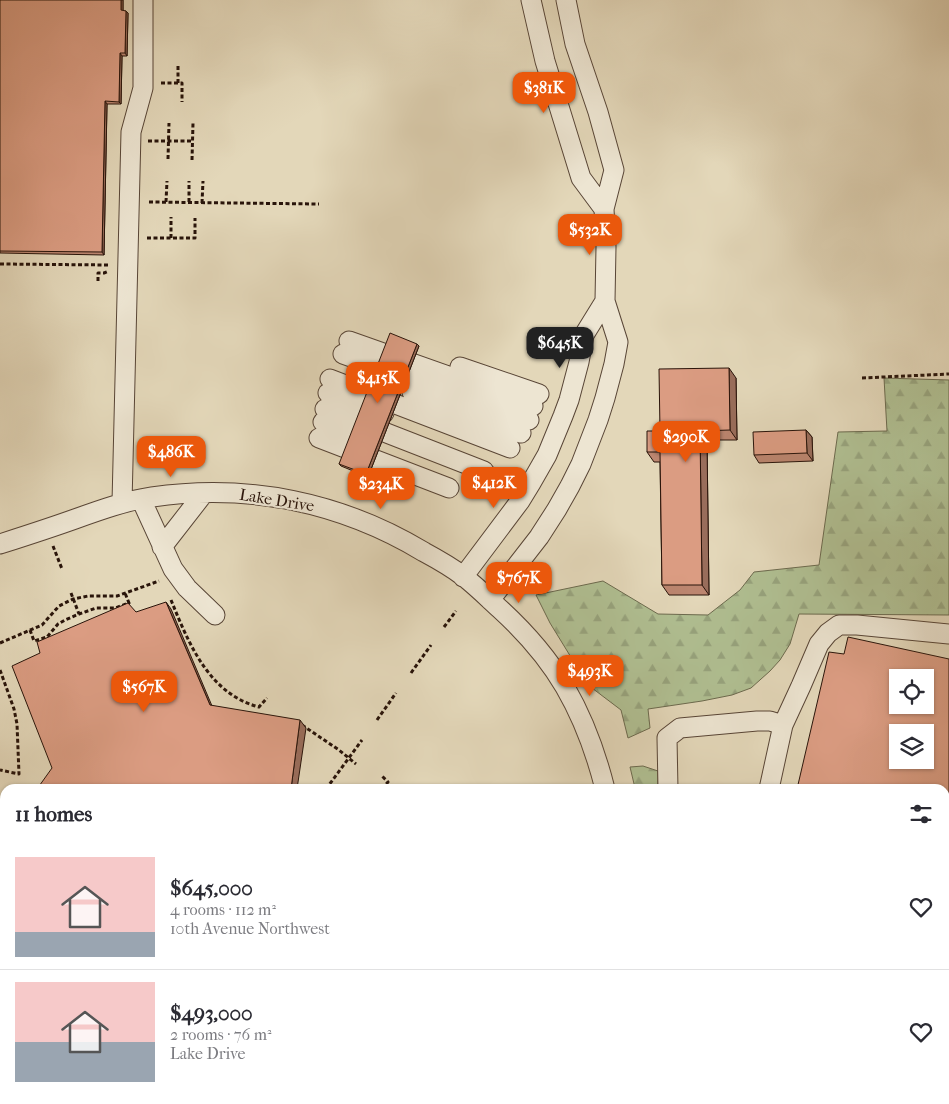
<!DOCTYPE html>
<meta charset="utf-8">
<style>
:root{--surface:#fff;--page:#f7f7f7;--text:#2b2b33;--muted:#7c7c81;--line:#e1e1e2;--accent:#ea580c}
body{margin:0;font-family:"IM FELL French Canon",serif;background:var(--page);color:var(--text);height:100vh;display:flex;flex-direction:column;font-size:19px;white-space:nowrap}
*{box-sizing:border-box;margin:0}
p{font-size:16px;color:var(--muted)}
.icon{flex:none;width:28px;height:28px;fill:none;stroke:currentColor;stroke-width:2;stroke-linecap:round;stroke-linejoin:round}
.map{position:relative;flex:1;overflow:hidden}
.sheet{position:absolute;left:0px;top:784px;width:950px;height:321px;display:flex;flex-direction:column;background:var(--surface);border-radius:15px 15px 0 0;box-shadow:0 1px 4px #0004}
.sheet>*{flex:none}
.buttons{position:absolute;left:889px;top:669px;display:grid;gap:10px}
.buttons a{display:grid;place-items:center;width:45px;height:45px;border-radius:0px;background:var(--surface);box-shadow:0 1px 4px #0004;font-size:25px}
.price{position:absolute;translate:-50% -42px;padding:0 11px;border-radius:10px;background:var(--accent);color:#fff;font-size:16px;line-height:32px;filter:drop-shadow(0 1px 2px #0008)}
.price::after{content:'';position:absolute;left:50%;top:30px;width:15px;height:11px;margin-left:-8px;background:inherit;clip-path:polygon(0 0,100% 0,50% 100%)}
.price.on{background:#222;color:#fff}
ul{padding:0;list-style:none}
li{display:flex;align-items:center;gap:15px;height:125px;padding:0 15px}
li+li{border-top:1px solid var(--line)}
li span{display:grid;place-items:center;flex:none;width:140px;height:100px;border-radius:0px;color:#555}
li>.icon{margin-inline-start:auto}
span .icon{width:60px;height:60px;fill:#fffc;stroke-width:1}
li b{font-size:21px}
h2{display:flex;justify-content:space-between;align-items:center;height:60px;padding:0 15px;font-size:21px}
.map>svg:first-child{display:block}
.grass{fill:url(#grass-tufts);stroke:#6c6a4e}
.forest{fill:url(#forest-firs);stroke:#6c6a4e}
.pitch{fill:#b0bf92;stroke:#6c6a4e}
.water{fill:url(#water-ripples);stroke:#6e7574}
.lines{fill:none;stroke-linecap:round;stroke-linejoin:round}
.minor-casing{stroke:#584536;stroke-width:21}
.path{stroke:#29140a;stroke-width:3;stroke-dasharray:4 2.5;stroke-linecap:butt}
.minor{stroke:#ede5d2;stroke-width:19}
.wall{fill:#bc8670;stroke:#29140a}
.shaded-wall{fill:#996d5b;stroke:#29140a}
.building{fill:#db9c82;stroke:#29140a;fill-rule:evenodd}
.labels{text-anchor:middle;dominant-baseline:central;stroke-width:4.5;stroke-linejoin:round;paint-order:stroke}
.street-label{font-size:16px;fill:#29140a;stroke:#ede5d2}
</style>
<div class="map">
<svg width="949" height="1104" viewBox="0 0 949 1104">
<defs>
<pattern id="grass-tufts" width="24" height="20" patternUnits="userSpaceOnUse" patternTransform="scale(1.25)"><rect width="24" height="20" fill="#b0bf92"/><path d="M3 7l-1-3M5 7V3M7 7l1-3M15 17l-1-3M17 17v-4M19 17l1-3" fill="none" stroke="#97a37d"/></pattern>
<pattern id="forest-firs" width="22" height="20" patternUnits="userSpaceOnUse" patternTransform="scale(1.25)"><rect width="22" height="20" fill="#b0bf92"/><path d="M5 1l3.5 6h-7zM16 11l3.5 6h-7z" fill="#97a37d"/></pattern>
<pattern id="water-ripples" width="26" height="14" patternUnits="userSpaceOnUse" patternTransform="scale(1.25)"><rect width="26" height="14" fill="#9cb6bb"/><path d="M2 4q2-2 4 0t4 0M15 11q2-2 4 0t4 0" fill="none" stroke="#869c9f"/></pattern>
</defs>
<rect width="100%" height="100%" fill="#e3d7b9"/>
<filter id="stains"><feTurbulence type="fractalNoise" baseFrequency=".004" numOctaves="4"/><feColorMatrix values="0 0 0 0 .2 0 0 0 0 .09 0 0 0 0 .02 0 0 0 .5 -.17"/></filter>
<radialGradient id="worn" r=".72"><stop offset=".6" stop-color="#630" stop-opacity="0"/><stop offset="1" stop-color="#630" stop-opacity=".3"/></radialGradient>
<path class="grass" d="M 5,915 L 5,991 L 0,990 L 0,918 Z
M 0,1088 L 5,1090 L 5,1100 L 25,1100 L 30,1104 L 0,1104 Z
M 236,1100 L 297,1100 L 301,1104 L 233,1104 Z"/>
<path class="forest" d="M 884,378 L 949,380 L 949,615 L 799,614 L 790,644 L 780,660 L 770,671 L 751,688 L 732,695 L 702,701 L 648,709 L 650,728 L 628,738 L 621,710 L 588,685 L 550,623 L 536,595 L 603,581 L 658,614 L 708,615 L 740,590 L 754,572 L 819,565 L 838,432 L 887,431 Z
M 643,766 L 658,771 L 658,786 L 655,789 L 635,788 L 630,767 Z
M 0,851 L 2,851 L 5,853 L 5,915 L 0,918 Z
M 178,1100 L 235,1100 L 233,1104 L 174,1104 Z
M 603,1100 L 719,1100 L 720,1101 L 718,1104 L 603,1104 Z"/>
<path class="pitch" d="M 356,1100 L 405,1100 L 409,1104 L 352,1104 Z"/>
<path class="water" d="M 0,990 L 5,991 L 5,1090 L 0,1088 Z
M 25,1100 L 178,1100 L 174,1104 L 30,1104 Z"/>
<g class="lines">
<defs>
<path id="minor" d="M 531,0 L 545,61 L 581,178 L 604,209
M 349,341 L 533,406
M 343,354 L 529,420
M 460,367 L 539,394
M 330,379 L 510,448
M 412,392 L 521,433
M 328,393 L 384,413
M 325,409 L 484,471
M 323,422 L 366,438
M 319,438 L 449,488
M 141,499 L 173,569 L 187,588 L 215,615
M 122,503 L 131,132 L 143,88 L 143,0
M 0,544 C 25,536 50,528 75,519 C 100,510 125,501 152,497 C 248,483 341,502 424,552 C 437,559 451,567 463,576 C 476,586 488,598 500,609 C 524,631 548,658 565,687 C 583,718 596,753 605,789
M 162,547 L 204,493
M 463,577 L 520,501 L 531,483 L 547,455 L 563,416 L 569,400 L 579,362 L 584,335 L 605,301
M 490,600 L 539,537 L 557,509 L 570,486 L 581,464 L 598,420 L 605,398 L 614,364 L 618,342 L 605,301 L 606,247 L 604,209 L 614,170 L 598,112 L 575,44 L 566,0
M 783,725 L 801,686 L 819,644 L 828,633 L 839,625 L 857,625 L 949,634
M 668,789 L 667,738 L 680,728 L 757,721 L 770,721 L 783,725 L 769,789
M 945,1046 L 949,1036
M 575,1100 L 576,1104
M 924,1104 L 925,1100"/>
</defs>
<use href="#minor" class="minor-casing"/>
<path class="path" d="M 161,83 L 182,83 L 182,102
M 178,83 L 178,65
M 148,141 L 193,141
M 168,159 L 169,123
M 192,160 L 193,123
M 149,202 L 319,204
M 166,202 L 167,181
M 189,202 L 189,181
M 202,203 L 203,181
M 147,238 L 195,238 L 195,218
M 171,238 L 171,217
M 0,264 L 109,265
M 98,281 L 98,273 L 104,273 L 109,271
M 862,378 L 949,374
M 53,546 L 62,569
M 71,593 L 79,614
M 171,600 C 189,644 209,694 259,707 L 267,698
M 444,627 L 456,611
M 30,630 L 34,641 L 47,637 L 58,624 L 65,620 L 79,614 L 96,608 L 115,608 L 129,603 L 125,593
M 0,643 L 42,625 L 59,606 L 73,599 L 88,596 L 117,596 L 159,581
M 0,670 L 14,709 L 17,724 L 19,774 L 0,770
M 411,673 L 431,645
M 377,720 L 396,693
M 302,725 L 339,750 L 356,764
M 326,789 L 362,740
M 382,789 L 388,782 L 382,776
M 0,883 L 5,886
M 0,918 L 5,915
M 0,967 L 5,968
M 482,1100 L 482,1104
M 5,1104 L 7,1100
M 186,1104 L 191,1100
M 277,1104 L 278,1100
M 415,1104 L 418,1100"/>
<use href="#minor" class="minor"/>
</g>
<path class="wall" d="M 0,0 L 123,0 L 123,11 L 126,11 L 128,13 L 127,56 L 122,56 L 121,104 L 107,104 L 104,255 L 0,253 Z
M 417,344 L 419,346 L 368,477 L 341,466 L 339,464 Z
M 736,378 L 737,440 L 707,440 L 709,595 L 669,595 L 662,585 L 660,462 L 654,462 L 647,452 L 660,431 Z
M 806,430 L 812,437 L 813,461 L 759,463 L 754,455 Z
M 5,832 L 5,853 L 0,847 L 0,839 Z
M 297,1100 L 348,1100 L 344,1104 L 301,1104 Z"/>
<path class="shaded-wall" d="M 121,0 L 123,0 L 123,13 L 121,10 Z
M 126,11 L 128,13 L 127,56 L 125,53 Z
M 120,53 L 122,56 L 121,104 L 119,102 Z
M 105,101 L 107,104 L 104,255 L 102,252 Z
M 417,344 L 419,346 L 368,477 L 366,474 Z
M 729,368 L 736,378 L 737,440 L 730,430 Z
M 806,430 L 812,437 L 813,461 L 807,453 Z
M 700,431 L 707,440 L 709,595 L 702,585 Z
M 166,602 L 171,609 L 215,713 L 210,705 Z
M 300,720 L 306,728 L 297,789 L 291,789 Z
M 949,884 L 949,925 L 945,944 L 945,902 Z
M 902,1100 L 911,1100 L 910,1104 L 901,1104 Z"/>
<path class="building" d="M 0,0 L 121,0 L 121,10 L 126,11 L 125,53 L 120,53 L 119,102 L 105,101 L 102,252 L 0,251 Z
M 390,333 L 417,344 L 366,474 L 339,464 Z
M 729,368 L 730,430 L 700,431 L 702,585 L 662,585 L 660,452 L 647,452 L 647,431 L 660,431 L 659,369 Z
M 806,430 L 807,453 L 754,455 L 753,432 Z
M 166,602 L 210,705 L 300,720 L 291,789 L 37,789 L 52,768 L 12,666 L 40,653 L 37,642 L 128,603 L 136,612 Z
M 848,637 L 949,659 L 949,884 L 945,902 L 945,789 L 797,789 L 829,652 L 844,654 ZM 898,678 L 925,678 L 925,705 L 898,705 ZM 898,732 L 925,732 L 925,760 L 898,760 Z
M 5,832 L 5,849 L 0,845 L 0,839 Z
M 300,1100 L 335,1100 L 331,1104 L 304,1104 Z
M 422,1100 L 467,1100 L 467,1101 L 465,1104 L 418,1104 Z
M 727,1100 L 902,1100 L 901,1104 L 726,1104 Z"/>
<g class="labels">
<g class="street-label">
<text transform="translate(277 500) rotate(9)">Lake Drive</text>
</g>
</g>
<rect width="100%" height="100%" filter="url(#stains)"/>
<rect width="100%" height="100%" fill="url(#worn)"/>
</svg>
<div class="buttons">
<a><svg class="icon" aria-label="locate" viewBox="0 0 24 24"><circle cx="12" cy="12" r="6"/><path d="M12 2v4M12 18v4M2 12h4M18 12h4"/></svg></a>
<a><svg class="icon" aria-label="layers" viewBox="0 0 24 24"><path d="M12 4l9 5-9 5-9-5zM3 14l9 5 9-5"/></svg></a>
</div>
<b class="price" style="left:544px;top:114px">$381K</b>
<b class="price" style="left:590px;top:256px">$532K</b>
<b class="price on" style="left:560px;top:369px">$645K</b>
<b class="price" style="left:378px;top:404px">$415K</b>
<b class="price" style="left:686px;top:463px">$290K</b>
<b class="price" style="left:171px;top:478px">$486K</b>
<b class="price" style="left:494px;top:509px">$412K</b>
<b class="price" style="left:381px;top:510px">$234K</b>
<b class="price" style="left:519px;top:604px">$767K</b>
<b class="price" style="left:590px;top:697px">$493K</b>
<b class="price" style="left:144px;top:713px">$567K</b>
<section class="sheet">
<h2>11 homes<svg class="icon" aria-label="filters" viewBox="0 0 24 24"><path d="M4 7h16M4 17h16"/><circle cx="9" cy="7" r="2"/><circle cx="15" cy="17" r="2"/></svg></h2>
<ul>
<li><span style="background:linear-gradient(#f6c9c9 75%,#9aa5b1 0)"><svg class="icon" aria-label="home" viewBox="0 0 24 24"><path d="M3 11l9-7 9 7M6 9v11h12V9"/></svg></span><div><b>$645,000</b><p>4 rooms · 112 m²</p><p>10th Avenue Northwest</p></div><svg class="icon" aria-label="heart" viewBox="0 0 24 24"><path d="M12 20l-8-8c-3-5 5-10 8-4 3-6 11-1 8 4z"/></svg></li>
<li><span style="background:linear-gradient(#f6c9c9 60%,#9aa5b1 0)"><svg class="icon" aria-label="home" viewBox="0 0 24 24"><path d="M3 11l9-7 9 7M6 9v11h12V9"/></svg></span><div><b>$493,000</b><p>2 rooms · 76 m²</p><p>Lake Drive</p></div><svg class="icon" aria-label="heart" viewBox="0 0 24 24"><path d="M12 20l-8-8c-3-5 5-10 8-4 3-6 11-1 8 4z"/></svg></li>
</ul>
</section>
</div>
